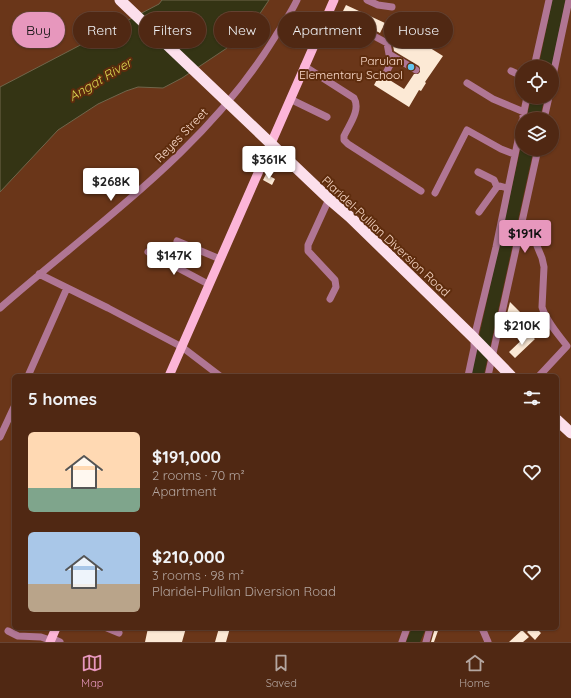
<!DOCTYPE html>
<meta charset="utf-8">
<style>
:root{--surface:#502813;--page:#56301c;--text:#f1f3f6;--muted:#b4a6a0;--line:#674433;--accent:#e797bd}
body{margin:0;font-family:Quicksand,sans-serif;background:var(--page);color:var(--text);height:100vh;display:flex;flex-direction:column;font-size:15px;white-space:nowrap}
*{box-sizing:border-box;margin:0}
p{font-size:13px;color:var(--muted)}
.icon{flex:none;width:22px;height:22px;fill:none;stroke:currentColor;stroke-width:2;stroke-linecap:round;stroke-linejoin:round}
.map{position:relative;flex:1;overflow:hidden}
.panel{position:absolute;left:12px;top:374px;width:547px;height:256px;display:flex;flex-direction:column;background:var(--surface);border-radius:6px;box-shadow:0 1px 3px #0004,0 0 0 1px var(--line)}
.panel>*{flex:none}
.guide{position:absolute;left:12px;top:12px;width:547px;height:36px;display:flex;gap:8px}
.buttons{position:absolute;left:515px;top:60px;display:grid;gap:8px}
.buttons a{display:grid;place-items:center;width:44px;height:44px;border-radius:50%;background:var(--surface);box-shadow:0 1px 3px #0004,0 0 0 1px var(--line);font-size:20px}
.price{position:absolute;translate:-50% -34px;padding:0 9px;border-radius:4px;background:#fff;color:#222;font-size:13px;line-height:26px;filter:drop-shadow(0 1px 2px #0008)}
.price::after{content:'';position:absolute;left:50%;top:24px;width:12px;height:9px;margin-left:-6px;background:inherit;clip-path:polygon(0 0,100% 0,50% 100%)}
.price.on{background:var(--accent);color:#111}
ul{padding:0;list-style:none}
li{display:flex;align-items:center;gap:12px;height:100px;padding:0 16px}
li span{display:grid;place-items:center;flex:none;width:112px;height:80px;border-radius:6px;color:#555}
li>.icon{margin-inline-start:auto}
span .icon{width:48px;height:48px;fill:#fffc;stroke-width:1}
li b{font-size:17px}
h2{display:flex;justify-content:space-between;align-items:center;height:48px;padding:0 16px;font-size:17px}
.tag{padding:0 14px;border-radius:18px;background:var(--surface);box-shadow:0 1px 3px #0004,0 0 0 1px var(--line);font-size:14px;line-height:36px}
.tag.on{background:var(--accent);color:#111}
.dock{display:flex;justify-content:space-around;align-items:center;height:56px;border-top:1px solid var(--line);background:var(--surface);font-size:11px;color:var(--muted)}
.dock a{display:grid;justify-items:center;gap:2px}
.dock .on{color:var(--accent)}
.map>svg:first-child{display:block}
.water{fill:#343414;stroke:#70664b}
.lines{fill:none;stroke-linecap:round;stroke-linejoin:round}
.river{stroke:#343414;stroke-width:13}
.building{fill:#fce9d5}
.minor{stroke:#b07694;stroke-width:7}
.major{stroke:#fcb5d8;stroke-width:9}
.highway{stroke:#fcdfec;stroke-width:11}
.poi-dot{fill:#64c5ee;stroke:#5e2c0d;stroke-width:1.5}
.labels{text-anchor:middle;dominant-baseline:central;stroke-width:4;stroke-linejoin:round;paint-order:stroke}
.poi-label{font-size:12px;fill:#fbdbcb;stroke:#5e2c0d;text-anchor:end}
.street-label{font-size:12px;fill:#fbdbcb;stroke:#5e2c0d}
.water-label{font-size:13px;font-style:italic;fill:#d9d651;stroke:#5e2c0d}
</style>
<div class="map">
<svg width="571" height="642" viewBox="0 0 571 642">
<rect width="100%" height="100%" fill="#6a3619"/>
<path class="water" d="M 162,0 L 269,0 L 251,27 L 227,48 L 182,78 L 163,88 L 138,87 L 126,91 L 98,104 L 58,130 L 0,192 L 0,87 L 159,4 Z"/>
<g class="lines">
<path class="river" d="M 545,67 L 559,0
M 533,119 L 538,97
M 477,376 L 527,149
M 413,642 L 419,628"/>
</g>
<path class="building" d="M 346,5 L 385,23 L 380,33 L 342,13 Z
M 395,17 L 431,39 L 427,46 L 443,56 L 425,82 L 426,83 L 421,91 L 419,90 L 409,107 L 374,85 L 380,74 L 382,79 L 388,79 L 404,89 L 414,74 L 418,74 L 420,72 L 420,68 L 419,66 L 394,51 L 393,45 L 400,33 L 389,26 Z
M 266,174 L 275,179 L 272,185 L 263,180 Z
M 510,302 L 526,318 L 511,333 L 504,326 Z
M 529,333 L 535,339 L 515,358 L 509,352 Z
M 148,628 L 186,628 L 182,642 L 145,642 Z
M 219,628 L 230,628 L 226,642 L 215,642 Z
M 435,628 L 439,628 L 434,642 L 431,642 Z
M 532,628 L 536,628 L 541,633 L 535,640 L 527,632 Z
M 522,630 L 529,637 L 523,642 L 509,642 Z"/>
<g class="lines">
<path class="minor" d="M 367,0 L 378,5 L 392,7
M 329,12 L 387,43 L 389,54 L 394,57 L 385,75
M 394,57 L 416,70
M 304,66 L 354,98 C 361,110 349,125 344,136 L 344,140 L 348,144 L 421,191
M 534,67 L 549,0
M 511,71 L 522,76
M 552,80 L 569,0
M 467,83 L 493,99 L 524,112
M 290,99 L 327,117
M 523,116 L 527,97
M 544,119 L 549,97
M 478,172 L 494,180 L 497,187
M 435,193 L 467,130 L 501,149 L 514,154
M 329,199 L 308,245 L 308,251 L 335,280 L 336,287 L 330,299
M 479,212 L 497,187 L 500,186 L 507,188
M 177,241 L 220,259
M 537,246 L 542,258 L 544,267 L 542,307 C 546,321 558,334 567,346 L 539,376
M 148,252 L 208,284
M 39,274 L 108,308 L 182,347 L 220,376
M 0,308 C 97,223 207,149 275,37 C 283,24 291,13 297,0
M 28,376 L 67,288
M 468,376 L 474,348 L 474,338 L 496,247 L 522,121
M 488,376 L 538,149
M 0,437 L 14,407
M 107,628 L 119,633
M 482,628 L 488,642
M 8,631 L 18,636 L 41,637 L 50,640
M 51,638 L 60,642
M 402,642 L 407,628
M 426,642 L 430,628"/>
<path class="major" d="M 169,376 L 334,0
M 50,642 L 56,628"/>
<path class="highway" d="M 120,0 L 329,199 L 350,217 L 474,338 L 511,376
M 557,420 L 571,433"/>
</g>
<circle class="poi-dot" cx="411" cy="67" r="4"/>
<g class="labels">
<g class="poi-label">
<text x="403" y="60">Parulan<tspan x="403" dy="14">Elementary School</tspan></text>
</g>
<g class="street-label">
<text transform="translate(181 135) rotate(-46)">Reyes Street</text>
<text transform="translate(386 236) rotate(43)">Plaridel-Pulilan Diversion Road</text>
</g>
<g class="water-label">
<text transform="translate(100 79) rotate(-31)">Angat River</text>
</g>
</g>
</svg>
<div class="buttons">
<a><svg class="icon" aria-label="locate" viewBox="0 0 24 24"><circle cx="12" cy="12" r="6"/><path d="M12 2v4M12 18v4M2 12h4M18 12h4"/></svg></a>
<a><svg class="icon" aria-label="layers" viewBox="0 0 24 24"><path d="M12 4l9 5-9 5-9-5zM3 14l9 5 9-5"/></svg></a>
</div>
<b class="price" style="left:269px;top:180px">$361K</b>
<b class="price" style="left:111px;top:202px">$268K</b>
<b class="price on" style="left:525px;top:254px">$191K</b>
<b class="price" style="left:174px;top:276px">$147K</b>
<b class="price" style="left:522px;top:346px">$210K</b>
<div class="guide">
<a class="tag on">Buy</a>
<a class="tag">Rent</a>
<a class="tag">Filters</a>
<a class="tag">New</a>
<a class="tag">Apartment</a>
<a class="tag">House</a>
</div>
<section class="panel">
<h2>5 homes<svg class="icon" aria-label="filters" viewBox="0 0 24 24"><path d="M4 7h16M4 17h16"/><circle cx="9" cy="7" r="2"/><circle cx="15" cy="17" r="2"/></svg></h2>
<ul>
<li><span style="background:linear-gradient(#ffd9b3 70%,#7fa58c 0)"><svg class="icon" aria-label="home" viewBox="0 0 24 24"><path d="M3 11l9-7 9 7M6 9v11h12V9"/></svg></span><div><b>$191,000</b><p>2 rooms · 70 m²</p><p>Apartment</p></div><svg class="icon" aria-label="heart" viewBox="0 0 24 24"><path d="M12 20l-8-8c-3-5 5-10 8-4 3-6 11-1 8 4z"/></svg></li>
<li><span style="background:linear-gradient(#a9c7e8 65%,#b9a48a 0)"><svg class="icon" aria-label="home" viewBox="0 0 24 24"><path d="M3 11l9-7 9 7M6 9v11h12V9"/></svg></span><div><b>$210,000</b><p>3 rooms · 98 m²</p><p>Plaridel-Pulilan Diversion Road</p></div><svg class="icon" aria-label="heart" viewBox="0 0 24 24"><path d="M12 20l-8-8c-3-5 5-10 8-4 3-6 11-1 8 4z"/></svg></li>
</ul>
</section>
</div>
<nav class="dock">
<a class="on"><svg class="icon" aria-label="map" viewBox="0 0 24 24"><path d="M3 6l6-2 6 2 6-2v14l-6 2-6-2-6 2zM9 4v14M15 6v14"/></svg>Map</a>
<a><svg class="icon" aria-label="saved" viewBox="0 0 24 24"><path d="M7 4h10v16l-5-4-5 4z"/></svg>Saved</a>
<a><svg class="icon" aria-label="home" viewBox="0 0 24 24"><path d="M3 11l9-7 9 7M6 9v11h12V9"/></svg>Home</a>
</nav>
